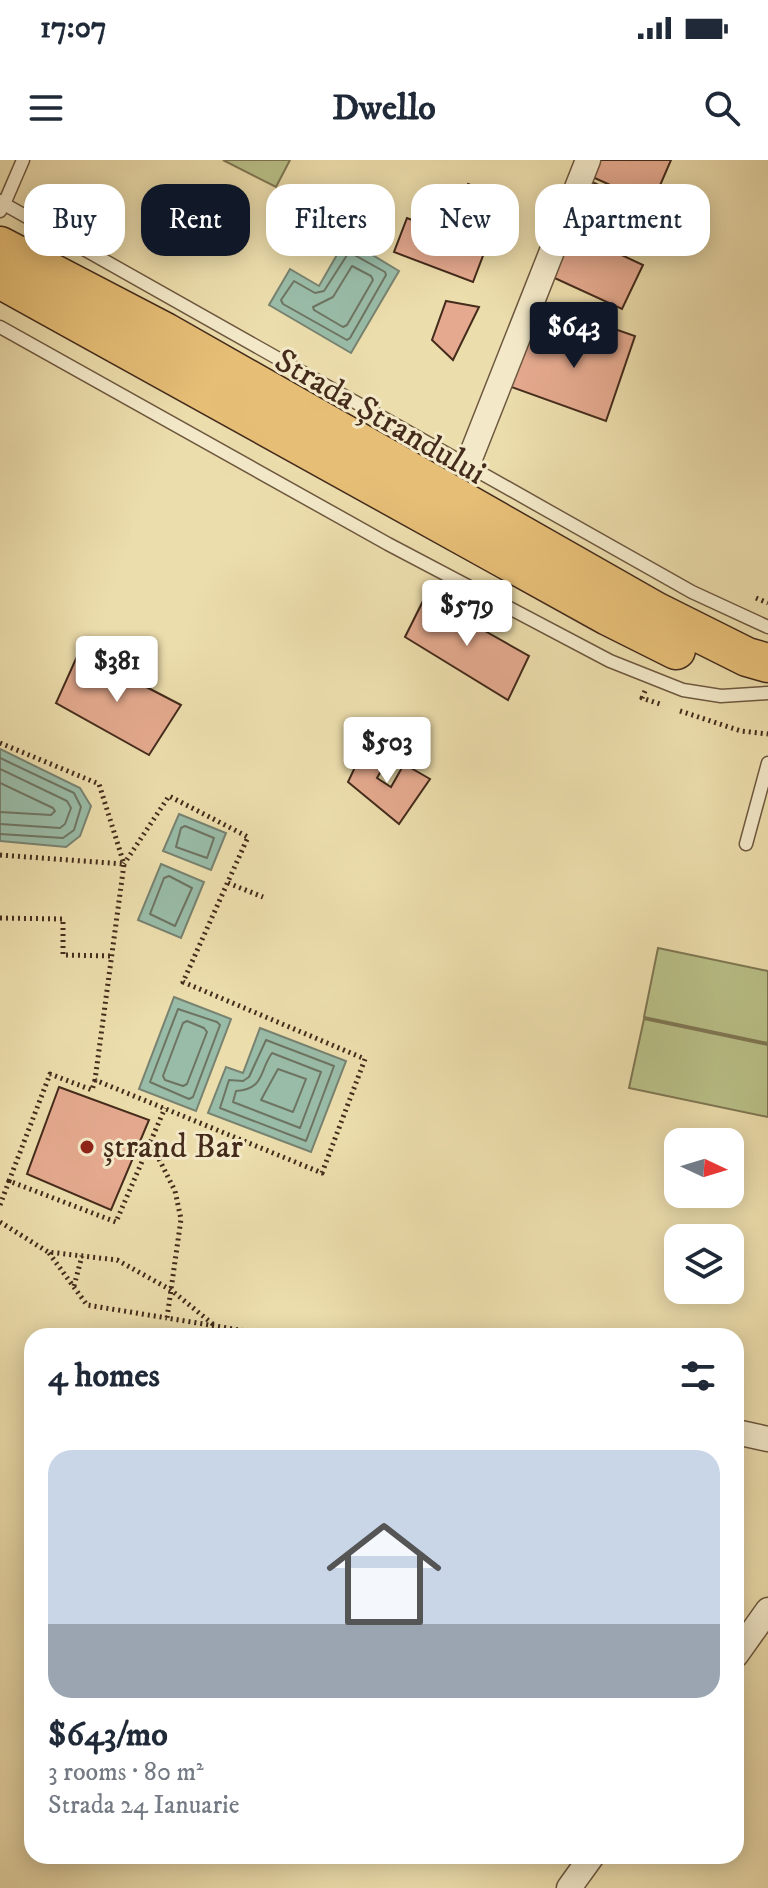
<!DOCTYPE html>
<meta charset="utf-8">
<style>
:root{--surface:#fff;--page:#f6f6f7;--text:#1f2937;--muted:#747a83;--accent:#111827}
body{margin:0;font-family:"IM FELL DW Pica",serif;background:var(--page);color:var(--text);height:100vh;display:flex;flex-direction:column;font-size:30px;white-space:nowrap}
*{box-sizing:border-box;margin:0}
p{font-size:26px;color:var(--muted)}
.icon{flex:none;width:44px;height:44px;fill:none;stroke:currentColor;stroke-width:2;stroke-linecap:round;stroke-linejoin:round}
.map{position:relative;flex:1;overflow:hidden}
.drawer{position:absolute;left:24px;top:1168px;width:720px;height:536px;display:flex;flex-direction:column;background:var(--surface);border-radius:24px;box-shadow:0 4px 20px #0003}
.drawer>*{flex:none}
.hud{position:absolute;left:24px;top:24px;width:720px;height:72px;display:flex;gap:16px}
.needle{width:52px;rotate:94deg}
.tools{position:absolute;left:664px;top:968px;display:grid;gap:16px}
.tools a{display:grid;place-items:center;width:80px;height:80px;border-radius:16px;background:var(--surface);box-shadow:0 4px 20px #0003;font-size:40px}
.price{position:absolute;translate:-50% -68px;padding:0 18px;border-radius:8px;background:#fff;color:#222;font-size:26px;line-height:52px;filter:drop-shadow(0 2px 4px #0008)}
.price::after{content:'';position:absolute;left:50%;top:48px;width:24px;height:18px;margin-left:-12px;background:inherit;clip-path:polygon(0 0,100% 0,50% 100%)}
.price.active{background:var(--accent);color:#fff}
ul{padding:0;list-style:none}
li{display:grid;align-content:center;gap:16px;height:424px;padding:0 24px}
li span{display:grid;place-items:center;height:248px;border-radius:24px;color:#555}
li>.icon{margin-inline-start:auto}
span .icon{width:144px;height:144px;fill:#fffc;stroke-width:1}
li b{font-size:34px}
h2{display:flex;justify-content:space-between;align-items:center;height:96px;padding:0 24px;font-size:34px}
.chip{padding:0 28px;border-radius:24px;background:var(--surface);box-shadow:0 4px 20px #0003;font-size:28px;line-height:72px}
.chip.active{background:var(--accent);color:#fff}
.status{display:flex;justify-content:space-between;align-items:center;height:56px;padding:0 40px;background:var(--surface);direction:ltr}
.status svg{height:22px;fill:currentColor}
header{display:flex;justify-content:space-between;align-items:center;height:104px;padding:0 24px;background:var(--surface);font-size:36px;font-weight:700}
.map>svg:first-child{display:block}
.green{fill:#b9c088;stroke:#7e7652;stroke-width:2}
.water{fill:#99bca8;stroke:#778270;stroke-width:2}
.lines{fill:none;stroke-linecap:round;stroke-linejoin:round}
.shore{stroke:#6e7462;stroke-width:2}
.building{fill:#e4a98e;stroke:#442b1b;stroke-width:2}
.lane-casing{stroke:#6e583f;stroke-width:15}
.street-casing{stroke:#6e583f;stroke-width:27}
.primary-casing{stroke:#442b1b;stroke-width:41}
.path{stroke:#442b1b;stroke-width:5;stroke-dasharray:2 4;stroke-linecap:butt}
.lane{stroke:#f3e9c9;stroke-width:12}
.street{stroke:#f3e9c9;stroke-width:24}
.primary{stroke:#e6be76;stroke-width:38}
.poi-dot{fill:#8f2418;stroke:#f3e9c9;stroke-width:3}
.labels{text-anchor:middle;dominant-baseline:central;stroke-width:6;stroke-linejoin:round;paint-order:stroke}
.street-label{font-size:34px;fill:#442b1b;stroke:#f3e9c9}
.poi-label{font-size:34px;fill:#442b1b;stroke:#f3e9c9;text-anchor:start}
</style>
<div class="status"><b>17:07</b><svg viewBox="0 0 49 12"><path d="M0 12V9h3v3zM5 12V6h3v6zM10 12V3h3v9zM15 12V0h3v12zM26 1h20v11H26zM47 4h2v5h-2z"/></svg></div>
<header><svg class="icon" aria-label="menu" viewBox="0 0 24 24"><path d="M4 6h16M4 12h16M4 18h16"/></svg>Dwello<svg class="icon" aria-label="search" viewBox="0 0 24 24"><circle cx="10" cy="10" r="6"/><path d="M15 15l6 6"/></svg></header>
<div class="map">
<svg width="768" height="1728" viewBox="0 0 768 1728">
<rect width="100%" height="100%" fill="#ecddac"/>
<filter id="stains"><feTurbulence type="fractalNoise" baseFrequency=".0025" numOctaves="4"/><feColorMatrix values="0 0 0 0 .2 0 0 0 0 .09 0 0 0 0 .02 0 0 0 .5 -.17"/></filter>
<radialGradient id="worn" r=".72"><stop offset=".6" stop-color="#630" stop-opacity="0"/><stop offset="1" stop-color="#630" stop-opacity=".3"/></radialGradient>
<path class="green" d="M 223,0 L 290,0 L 276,27 Z
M 658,788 L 768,811 L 768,883 L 644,857 Z
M 644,859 L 768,885 L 768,957 L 629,928 Z"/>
<path class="water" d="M 346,79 L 399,111 L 351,193 L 269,145 L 290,109 L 319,126 Z
M 0,589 L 80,628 L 91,646 L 80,676 L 66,687 L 0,681 Z
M 179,654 L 226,673 L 211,710 L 163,691 Z
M 161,704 L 204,722 L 181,778 L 138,760 Z
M 174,837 L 231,859 L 196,951 L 139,929 Z
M 260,868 L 346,901 L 311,992 L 208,953 L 226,907 L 243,913 Z"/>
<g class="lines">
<path class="shore" d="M 349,92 L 385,112 L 386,115 L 350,178 L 347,180 L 283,144 L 281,140 L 294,121 L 315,133 L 324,131 Z
M 352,106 L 371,116 L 373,120 L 347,165 L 343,167 L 314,150 L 313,147 L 333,137 Z
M 0,598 L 74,633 L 81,647 L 74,670 L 63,678 L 0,674
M 0,609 L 67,641 L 71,648 L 65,664 L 60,668 L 0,664
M 0,623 L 53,648 L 55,651 L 51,655 L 0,652
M 185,666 L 214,678 L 207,698 L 176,687 L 181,668 Z
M 169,716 L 192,728 L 175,766 L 150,754 L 164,718 Z
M 178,849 L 217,862 L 220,865 L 193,937 L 189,939 L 150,922 Z
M 187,861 L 204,868 L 207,872 L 187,924 L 183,926 L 165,920 L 163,916 L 183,863 Z
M 266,880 L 334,906 L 306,981 L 220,948 L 229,920 L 243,921 L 249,917 Z
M 272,893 L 321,912 L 300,968 L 233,942 L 236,931 C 265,929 259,911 272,893 Z
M 278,909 L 306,919 L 293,952 L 261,940 Z"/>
</g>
<path class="building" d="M 595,0 L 671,0 L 652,44 L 588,15 Z
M 592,22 L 662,54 L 648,84 L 623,72 L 615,90 L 599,82 L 605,68 L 577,55 Z
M 468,24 L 505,38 L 473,122 L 394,92 L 407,58 L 449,74 Z
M 568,70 L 643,105 L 622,149 L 548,115 Z
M 446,141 L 479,147 L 453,200 L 432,180 Z
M 586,159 L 635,176 L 606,261 L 503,224 L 520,175 L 573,194 Z
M 425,437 L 529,496 L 508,540 L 405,477 Z
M 79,492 L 181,545 L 149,595 L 56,543 Z
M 365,586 L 388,599 L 377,618 L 391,627 L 404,604 L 430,619 L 399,664 L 348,622 Z
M 59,927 L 149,960 L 111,1050 L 27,1014 Z"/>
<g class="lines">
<defs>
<path id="lane" d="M 0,41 L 4,44 L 23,0
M 0,51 L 4,44 L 692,432 L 768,467
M 0,167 L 388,384 L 610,501 L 683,530 L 721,536 L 768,533
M 746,684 L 768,603"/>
<path id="street" d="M 467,306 L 588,0
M 736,1272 L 768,1279
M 736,1495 L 768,1450
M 569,1728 L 592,1696"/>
<path id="primary" d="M 0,86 L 165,172 L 655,451 L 747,497 L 768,503
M 0,119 L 608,456 L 676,490"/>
</defs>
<use href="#lane" class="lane-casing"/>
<use href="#street" class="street-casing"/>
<use href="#primary" class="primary-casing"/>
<path class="path" d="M 756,438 L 768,443
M 645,531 L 642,538 L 663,545
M 680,551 L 741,571 L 768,574
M 0,583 L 99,624 L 124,704 L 95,920 L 322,1013 L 365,899 L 183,822 L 248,677 L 169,636 L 124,704
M 0,695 L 124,704
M 228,723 L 263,737
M 0,758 L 63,759 L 63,795 L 112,796
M 95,920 L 92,930 L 50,914 L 9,1021 L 116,1062 L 165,948
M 151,983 L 175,1031 L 181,1059 L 167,1158 L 276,1176
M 0,1045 L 9,1021
M 0,1062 L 48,1092 L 117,1100 L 171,1130 L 214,1165
M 49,1093 L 87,1145 L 167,1158
M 74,1126 L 82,1096"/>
<use href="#lane" class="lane"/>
<use href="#street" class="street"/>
<use href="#primary" class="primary"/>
</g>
<circle class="poi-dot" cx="87" cy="987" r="8"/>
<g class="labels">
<g class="street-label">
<text transform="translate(380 257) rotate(30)">Strada Ștrandului</text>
</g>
<g class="poi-label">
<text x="103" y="987">ștrand Bar</text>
</g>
</g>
<rect width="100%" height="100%" filter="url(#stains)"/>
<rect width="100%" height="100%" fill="url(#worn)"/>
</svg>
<div class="tools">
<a><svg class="needle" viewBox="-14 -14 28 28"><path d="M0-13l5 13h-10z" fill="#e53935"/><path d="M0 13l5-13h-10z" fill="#747a83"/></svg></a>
<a><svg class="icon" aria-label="layers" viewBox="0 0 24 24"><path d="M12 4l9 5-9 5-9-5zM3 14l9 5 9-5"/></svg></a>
</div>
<b class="price active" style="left:574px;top:210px">$643</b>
<b class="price" style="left:467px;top:488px">$579</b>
<b class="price" style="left:117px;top:544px">$381</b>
<b class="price" style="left:387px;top:625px">$503</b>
<div class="hud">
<a class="chip">Buy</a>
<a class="chip active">Rent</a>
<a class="chip">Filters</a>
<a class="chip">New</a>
<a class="chip">Apartment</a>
</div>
<section class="drawer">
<h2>4 homes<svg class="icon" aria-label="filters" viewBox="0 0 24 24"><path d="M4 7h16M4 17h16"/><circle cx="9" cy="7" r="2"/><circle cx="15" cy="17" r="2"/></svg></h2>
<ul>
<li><span style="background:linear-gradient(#c9d6e8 70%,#9aa5b1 0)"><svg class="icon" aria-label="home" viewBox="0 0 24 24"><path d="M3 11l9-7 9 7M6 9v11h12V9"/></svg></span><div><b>$643/mo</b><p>3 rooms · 80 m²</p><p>Strada 24 Ianuarie</p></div></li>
</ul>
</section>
</div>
